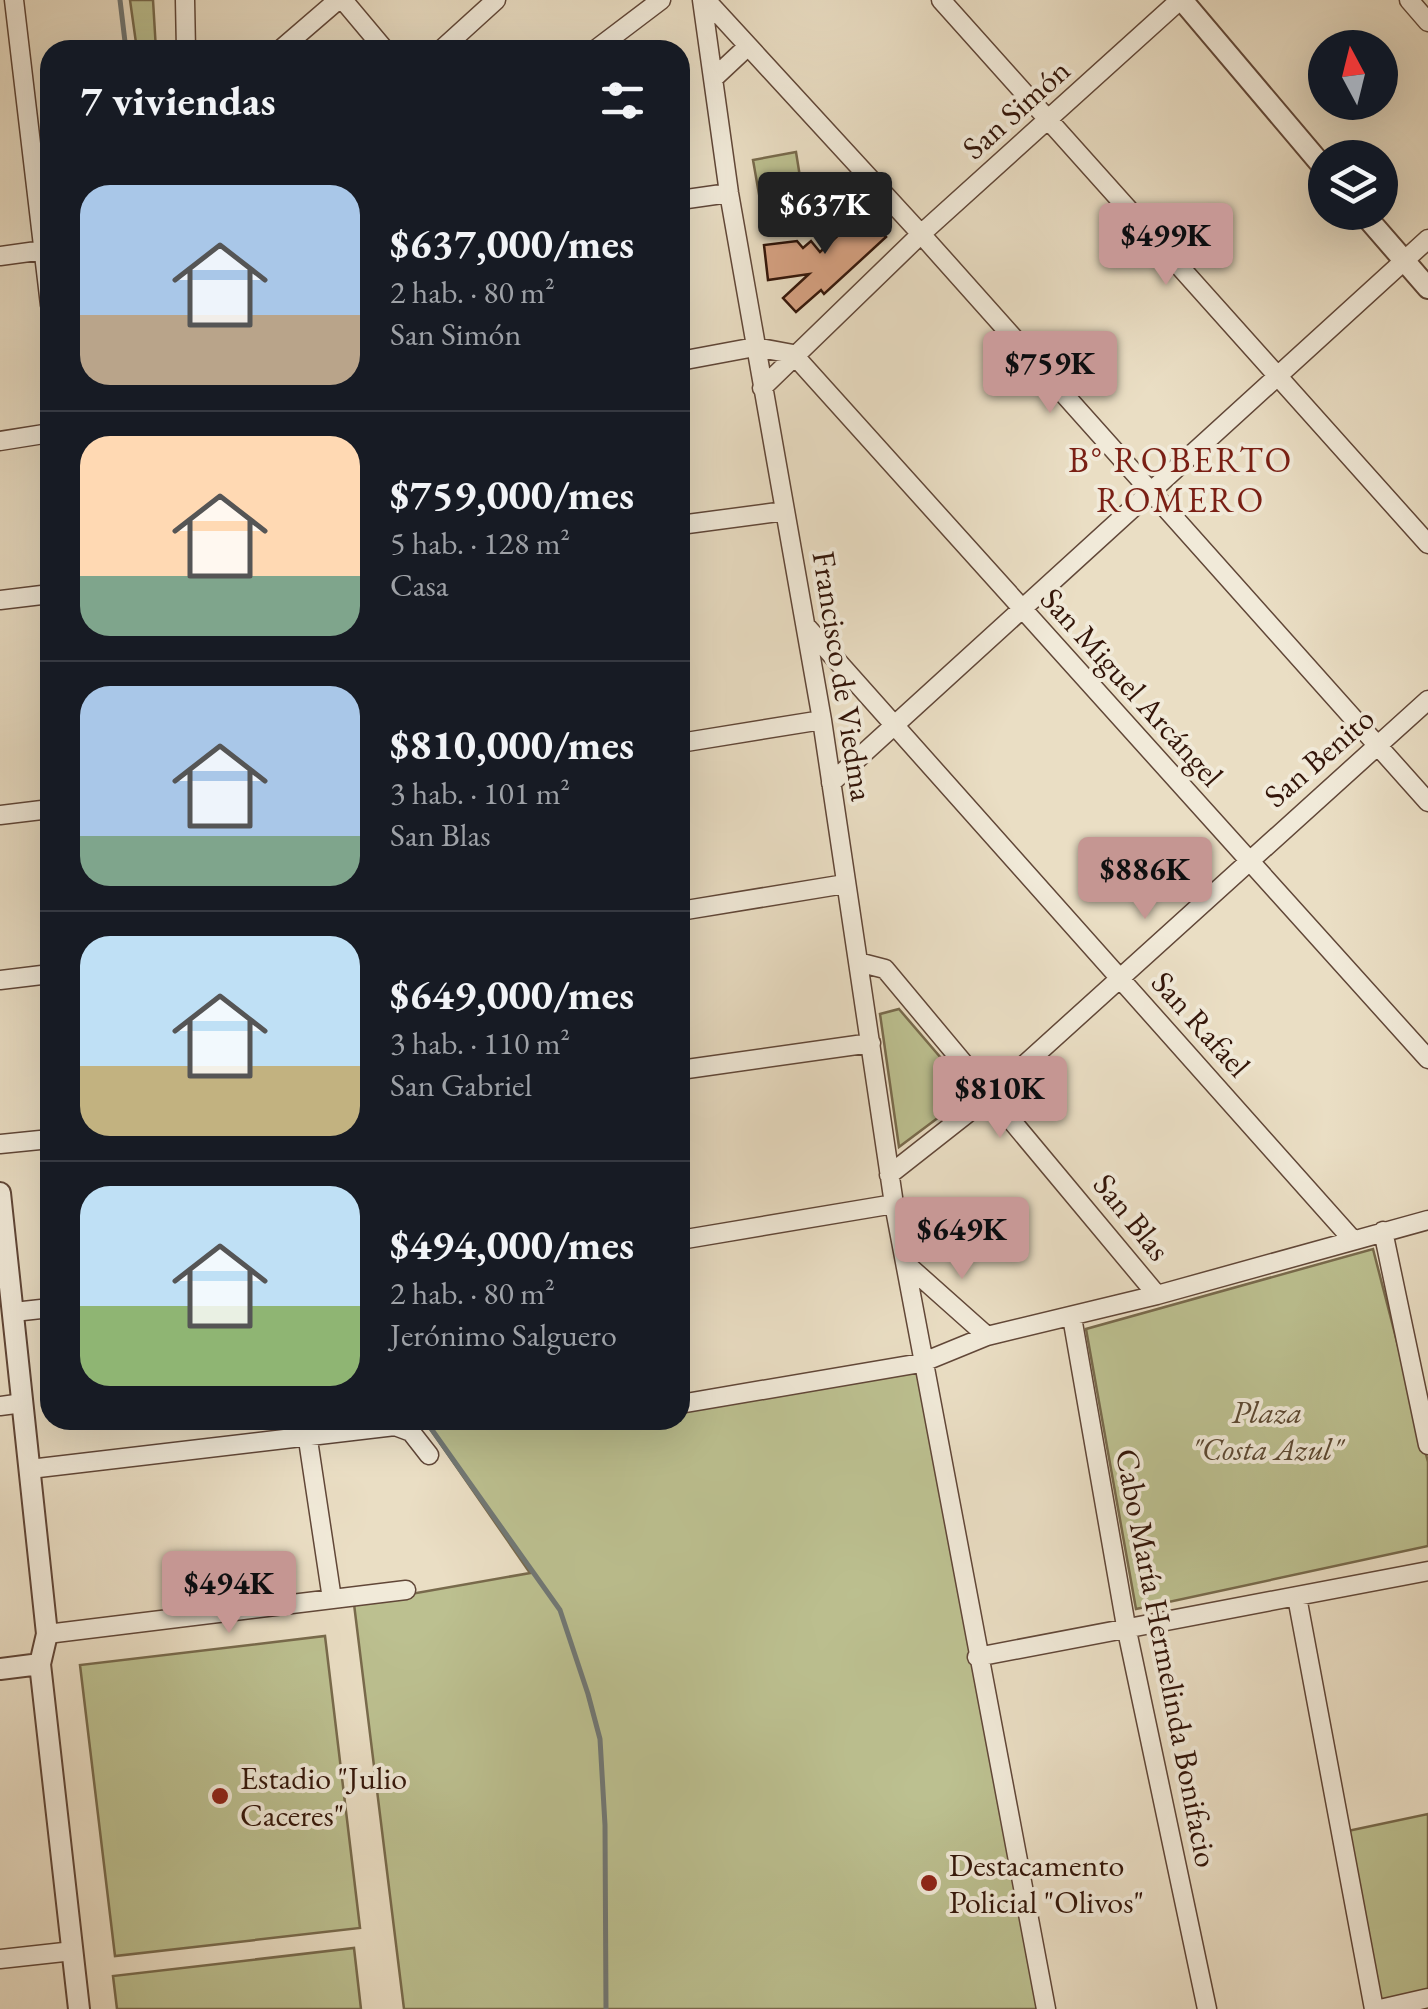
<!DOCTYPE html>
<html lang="es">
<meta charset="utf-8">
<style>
:root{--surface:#171b24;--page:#242831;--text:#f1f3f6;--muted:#9ea1a6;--line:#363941;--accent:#c59692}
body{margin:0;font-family:"EB Garamond",serif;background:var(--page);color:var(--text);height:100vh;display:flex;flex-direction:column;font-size:38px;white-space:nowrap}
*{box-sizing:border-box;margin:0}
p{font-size:32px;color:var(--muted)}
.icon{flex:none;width:55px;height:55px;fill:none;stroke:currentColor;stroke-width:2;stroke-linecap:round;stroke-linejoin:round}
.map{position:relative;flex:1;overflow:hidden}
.side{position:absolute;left:40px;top:40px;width:650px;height:1390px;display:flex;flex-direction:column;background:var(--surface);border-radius:30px;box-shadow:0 10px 40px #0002}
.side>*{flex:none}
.needle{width:65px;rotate:353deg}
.controls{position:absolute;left:1308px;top:30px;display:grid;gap:20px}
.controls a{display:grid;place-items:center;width:90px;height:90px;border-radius:50%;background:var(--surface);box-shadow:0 10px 40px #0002;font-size:50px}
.price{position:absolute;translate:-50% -85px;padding:0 22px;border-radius:10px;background:var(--accent);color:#111;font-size:32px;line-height:65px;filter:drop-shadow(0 2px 5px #0008)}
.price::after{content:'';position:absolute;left:50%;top:60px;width:30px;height:22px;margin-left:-15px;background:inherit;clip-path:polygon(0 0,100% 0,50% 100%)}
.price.active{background:#222;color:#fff}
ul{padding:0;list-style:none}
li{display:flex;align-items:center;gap:30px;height:250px;padding:0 40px}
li+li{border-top:2px solid var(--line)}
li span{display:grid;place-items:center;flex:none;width:280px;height:200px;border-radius:30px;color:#555}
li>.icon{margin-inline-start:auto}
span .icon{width:120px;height:120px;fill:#fffc;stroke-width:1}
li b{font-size:42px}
h2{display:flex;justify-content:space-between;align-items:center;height:120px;padding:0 40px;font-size:42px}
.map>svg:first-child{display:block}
.green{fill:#bcc090;stroke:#786a4c;stroke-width:2.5}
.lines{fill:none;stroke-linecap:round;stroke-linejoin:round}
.stream{stroke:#717875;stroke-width:5}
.building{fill:#d7a283;stroke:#331509;stroke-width:2.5}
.minor-casing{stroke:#614738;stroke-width:21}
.tertiary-casing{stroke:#614738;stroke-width:24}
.minor{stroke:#f1ead9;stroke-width:18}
.tertiary{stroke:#f1ead9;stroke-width:20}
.poi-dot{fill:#8f2418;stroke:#f1ead9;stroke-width:4}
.labels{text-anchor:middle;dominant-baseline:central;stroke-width:8;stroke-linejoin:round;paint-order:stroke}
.street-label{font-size:32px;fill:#331509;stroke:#f1ead9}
.park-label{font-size:32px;font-style:italic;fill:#5c4832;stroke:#f1ead9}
.poi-label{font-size:32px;fill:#331509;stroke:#f1ead9;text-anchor:start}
.neighbourhood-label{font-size:35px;letter-spacing:2.5px;fill:#7a1f14;stroke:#f1ead9}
</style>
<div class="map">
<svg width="1428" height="2009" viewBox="0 0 1428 2009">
<rect width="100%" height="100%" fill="#eadec4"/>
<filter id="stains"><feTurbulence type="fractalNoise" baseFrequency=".002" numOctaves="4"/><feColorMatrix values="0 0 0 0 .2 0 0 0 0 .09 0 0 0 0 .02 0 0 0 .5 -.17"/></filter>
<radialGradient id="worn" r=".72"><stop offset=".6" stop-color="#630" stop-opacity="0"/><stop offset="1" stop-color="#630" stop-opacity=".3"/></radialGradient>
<path class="green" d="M 130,0 L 153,0 L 156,50 L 137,50 Z
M 796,152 L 808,227 L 766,234 L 753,160 Z
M 899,1009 L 971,1093 L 899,1147 L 880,1014 Z
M 1373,1249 L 1428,1462 L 1428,1546 L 1136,1609 L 1086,1329 Z
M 921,1364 L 1041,2009 L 404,2009 L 354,1604 L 530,1573 L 424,1420 L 680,1420 L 680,1405 Z
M 325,1636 L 360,1928 L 115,1956 L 80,1665 Z
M 1428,1814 L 1428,1997 L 1375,2008 L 1343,1832 Z
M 354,1948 L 361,2009 L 117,2009 L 113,1976 Z"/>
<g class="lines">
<path class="stream" d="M 120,0 L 126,50
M 425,1420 L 560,1610 L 588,1694 L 600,1739 L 605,1825 L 606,2009"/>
</g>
<path class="building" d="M 863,199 L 884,221 L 877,228 L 886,237 L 824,294 L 821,290 L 796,312 L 783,298 L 809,274 L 768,280 L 764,245 L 797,241 L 803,248 L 811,241 L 820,252 L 854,221 L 848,213 Z"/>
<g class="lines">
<defs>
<path id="minor" d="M 14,0 L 50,305
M 185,0 L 186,50
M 343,0 L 385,50
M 702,0 L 729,193 L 822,720 L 894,1204 L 1046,2009
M 706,0 L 921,234 L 1428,802
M 941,0 L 1428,544
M 1409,0 L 1428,22
M 280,50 L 338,0
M 441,50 L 496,0
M 595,50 L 661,0
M 715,77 L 746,48
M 680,200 L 729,193
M 0,256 L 44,250
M 680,361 L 755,347 L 793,354 L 1428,1059
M 762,388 L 921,234 L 1180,0
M 0,441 L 50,433
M 680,525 L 785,511
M 0,600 L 50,594
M 806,626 L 1352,1239
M 680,743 L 822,720
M 831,783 L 1428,239
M 0,815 L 50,809
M 680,911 L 845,884
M 858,962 L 885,969 L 1157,1295
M 0,980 L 50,974
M 680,1070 L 871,1043
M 0,1144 L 50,1139
M 889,1175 L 992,1094 L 1428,700
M 1383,1231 L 1428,1445
M 680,1240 L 894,1204
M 905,1263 L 987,1336
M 14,1312 L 50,1308
M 1072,1317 L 1126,1626 L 1207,2009
M 680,1404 L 921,1363 L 987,1336 L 1157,1295 L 1428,1220
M 0,1406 L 23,1403
M 305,1420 L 332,1599
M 30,1469 L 395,1426 L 411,1432 L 429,1455
M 1297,1597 L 1374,2009
M 47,1634 L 406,1590
M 977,1657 L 1428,1571
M 0,1959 L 73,1951
M 1380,2009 L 1428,1998"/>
<path id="tertiary" d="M 1182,0 L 1325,169
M 1362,212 L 1428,288
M 0,1193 L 47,1634 L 40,1664 L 79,2009
M 0,1669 L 40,1664"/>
</defs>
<use href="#minor" class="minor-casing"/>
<use href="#tertiary" class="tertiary-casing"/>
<use href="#minor" class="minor"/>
<use href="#tertiary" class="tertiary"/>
</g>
<g class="poi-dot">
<circle cx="220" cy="1796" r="10"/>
<circle cx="929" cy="1883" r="10"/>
</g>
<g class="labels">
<g class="street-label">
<text transform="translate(1016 109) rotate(-42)">San Simón</text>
<text transform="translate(843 676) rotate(81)">Francisco de Viedma</text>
<text transform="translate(1132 687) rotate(48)">San Miguel Arcángel</text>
<text transform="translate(1319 757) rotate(-41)">San Benito</text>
<text transform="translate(1201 1024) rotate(48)">San Rafael</text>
<text transform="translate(1132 1217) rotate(51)">San Blas</text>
<text transform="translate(1167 1658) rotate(79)">Cabo María Hermelinda Bonifacio</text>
</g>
<g class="park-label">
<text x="1267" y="1412">Plaza<tspan x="1267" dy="37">"Costa Azul"</tspan></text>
</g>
<g class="poi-label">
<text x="240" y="1778">Estadio "Julio<tspan x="240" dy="37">Caceres"</tspan></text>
<text x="949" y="1865">Destacamento<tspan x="949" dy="37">Policial "Olivos"</tspan></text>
</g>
<g class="neighbourhood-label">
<text x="1181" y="459">B° ROBERTO<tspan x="1181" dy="40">ROMERO</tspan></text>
</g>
</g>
<rect width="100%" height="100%" filter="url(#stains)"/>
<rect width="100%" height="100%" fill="url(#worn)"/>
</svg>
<div class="controls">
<a><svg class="needle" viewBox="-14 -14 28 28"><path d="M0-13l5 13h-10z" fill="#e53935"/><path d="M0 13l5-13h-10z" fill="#9ea1a6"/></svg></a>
<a><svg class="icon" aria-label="layers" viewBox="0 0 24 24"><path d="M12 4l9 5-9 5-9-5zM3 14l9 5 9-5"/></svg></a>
</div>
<b class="price active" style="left:825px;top:257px">$637K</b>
<b class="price" style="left:1166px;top:288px">$499K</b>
<b class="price" style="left:1050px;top:416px">$759K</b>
<b class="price" style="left:1145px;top:922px">$886K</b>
<b class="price" style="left:1000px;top:1141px">$810K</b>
<b class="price" style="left:962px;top:1282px">$649K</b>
<b class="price" style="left:229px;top:1636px">$494K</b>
<section class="side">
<h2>7 viviendas<svg class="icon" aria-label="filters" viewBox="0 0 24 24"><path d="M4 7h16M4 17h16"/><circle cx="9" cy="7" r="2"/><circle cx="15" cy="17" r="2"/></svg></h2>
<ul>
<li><span style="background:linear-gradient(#a9c7e8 65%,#b9a48a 0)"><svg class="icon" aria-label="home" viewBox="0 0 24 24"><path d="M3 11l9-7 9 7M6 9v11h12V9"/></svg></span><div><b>$637,000/mes</b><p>2 hab. · 80 m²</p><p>San Simón</p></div></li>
<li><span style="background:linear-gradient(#ffd9b3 70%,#7fa58c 0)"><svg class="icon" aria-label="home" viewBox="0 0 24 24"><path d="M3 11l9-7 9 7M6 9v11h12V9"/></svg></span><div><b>$759,000/mes</b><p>5 hab. · 128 m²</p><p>Casa</p></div></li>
<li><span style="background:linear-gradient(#a9c7e8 75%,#7fa58c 0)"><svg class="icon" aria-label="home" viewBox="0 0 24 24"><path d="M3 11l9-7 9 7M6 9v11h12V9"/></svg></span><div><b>$810,000/mes</b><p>3 hab. · 101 m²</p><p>San Blas</p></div></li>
<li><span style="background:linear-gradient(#bfe0f5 65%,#c2b280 0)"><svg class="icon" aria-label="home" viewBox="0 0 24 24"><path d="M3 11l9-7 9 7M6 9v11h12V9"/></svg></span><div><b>$649,000/mes</b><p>3 hab. · 110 m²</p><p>San Gabriel</p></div></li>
<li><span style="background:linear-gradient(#bfe0f5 60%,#8fb573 0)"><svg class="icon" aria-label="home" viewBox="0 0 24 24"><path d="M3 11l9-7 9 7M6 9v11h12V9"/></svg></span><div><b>$494,000/mes</b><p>2 hab. · 80 m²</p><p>Jerónimo Salguero</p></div></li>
</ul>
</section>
</div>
